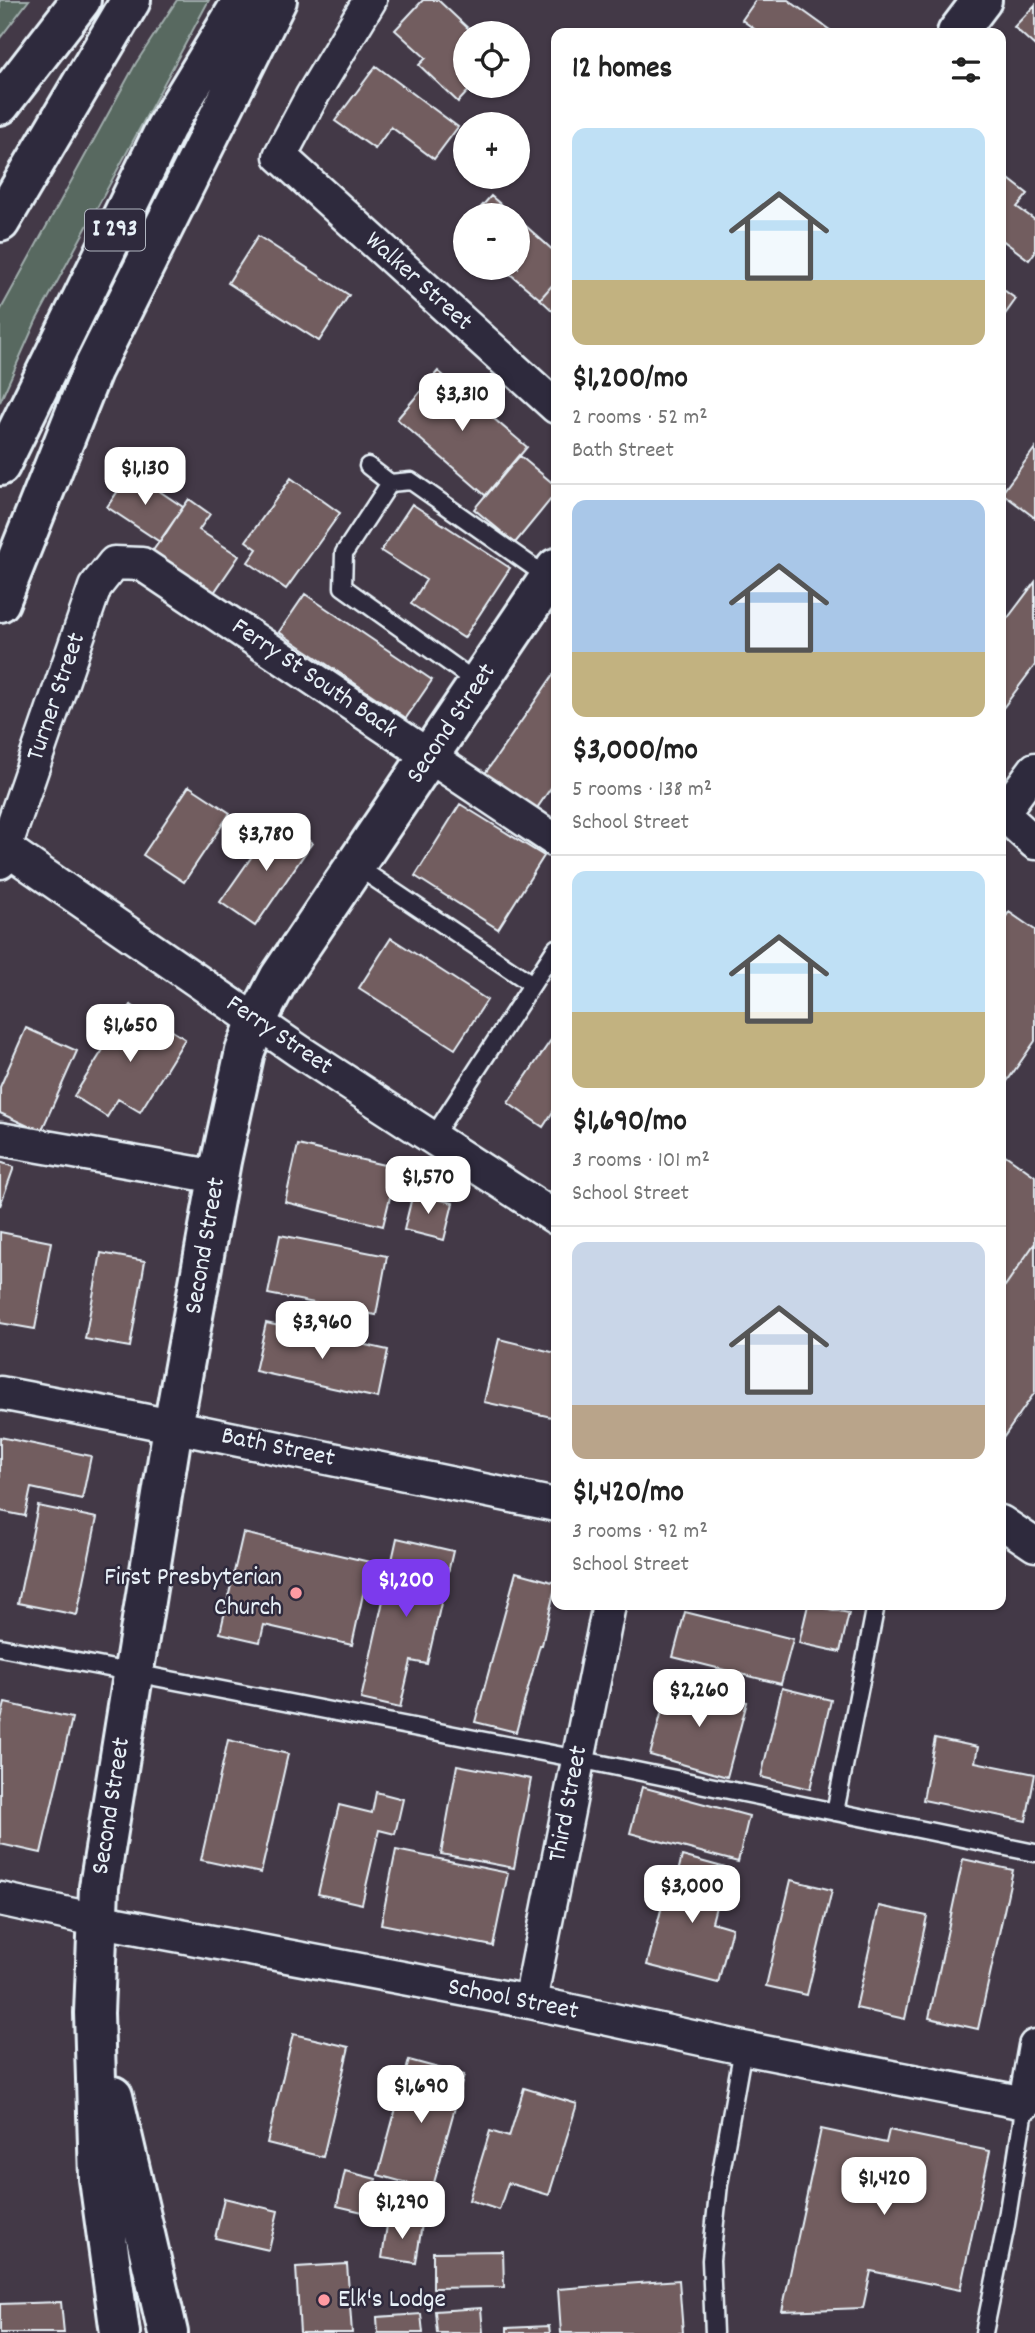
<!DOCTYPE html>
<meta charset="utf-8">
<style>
:root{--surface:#fff;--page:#f2f2f2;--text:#222;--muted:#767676;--line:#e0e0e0;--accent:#7c3aed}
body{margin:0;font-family:Dekko,sans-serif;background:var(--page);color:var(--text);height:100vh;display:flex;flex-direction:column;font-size:26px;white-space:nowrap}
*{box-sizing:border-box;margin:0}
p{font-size:23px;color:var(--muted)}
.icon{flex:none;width:38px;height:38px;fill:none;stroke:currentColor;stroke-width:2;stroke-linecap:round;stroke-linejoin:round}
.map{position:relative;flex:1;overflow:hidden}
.drawer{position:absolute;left:551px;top:28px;width:455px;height:1582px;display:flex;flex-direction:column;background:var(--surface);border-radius:14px;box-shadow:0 2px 5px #0004}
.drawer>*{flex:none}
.fabs{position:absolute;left:453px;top:21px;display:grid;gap:14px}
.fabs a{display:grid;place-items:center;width:77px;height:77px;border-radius:50%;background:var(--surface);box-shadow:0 2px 5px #0004;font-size:35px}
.price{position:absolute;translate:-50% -60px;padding:0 16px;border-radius:14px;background:#fff;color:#222;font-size:23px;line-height:46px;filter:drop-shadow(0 2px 4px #0008)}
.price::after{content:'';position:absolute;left:50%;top:42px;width:21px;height:16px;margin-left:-10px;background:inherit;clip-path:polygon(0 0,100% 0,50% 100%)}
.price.active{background:var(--accent);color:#fff}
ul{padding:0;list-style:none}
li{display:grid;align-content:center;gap:14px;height:371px;padding:0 21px}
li+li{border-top:2px solid var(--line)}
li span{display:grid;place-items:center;height:217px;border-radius:14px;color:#555}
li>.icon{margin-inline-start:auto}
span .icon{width:126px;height:126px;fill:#fffc;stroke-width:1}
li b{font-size:30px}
h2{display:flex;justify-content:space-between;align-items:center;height:84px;padding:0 21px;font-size:30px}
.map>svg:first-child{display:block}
.green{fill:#586961;stroke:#a0adac;stroke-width:2}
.building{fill:#725d5f;stroke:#e8f1f8;stroke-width:2}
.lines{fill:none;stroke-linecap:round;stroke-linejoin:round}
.lane-casing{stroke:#e8f1f8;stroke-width:21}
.street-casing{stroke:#e8f1f8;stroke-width:37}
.secondary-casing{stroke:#e8f1f8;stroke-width:44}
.highway-casing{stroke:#e8f1f8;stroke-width:44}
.lane{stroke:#2f2a3d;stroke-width:16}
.street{stroke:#2f2a3d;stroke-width:32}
.secondary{stroke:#2f2a3d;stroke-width:38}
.highway{stroke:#2f2a3d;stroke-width:38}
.poi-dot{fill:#ff9aa2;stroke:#2f2a3d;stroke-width:2.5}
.labels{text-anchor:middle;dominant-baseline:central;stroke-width:5;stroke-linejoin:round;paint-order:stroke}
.shield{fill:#2f2a3d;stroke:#b0b5c0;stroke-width:2}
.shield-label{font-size:24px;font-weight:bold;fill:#e8f1f8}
.street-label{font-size:26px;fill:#e8f1f8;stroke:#2f2a3d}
.poi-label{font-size:26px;fill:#e8f1f8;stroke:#2f2a3d;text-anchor:end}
</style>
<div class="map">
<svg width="1035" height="2333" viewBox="0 0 1035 2333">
<rect width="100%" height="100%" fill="#433947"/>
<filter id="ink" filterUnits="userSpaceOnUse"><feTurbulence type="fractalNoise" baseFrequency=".0143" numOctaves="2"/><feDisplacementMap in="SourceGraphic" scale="14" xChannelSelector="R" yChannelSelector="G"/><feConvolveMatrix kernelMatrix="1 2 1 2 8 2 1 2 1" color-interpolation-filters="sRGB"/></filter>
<g filter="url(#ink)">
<path class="green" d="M 0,0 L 29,0 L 0,38 Z
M 177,0 L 209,0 L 36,321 L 0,402 L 0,311 L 136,63 Z"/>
<path class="building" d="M 423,0 L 438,0 L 473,33 L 466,33 L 466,86 L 473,86 L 458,102 L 419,65 L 426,58 L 395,30 Z
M 756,0 L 788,0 L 834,33 L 760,33 L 742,20 Z
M 1035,5 L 1035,46 L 1014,27 Z
M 376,66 L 458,127 L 434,159 L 391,127 L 375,149 L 335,121 Z
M 1001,173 L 1028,194 L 1017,207 L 1035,220 L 1035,252 L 1029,260 L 1001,239 Z
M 491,196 L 513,215 L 474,215 Z
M 518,219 L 556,253 L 556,281 L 540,299 L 503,268 L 518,268 Z
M 258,236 L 349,295 L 319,341 L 228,283 Z
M 556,281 L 556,314 L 540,299 Z
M 1001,288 L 1016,299 L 1001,320 Z
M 438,371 L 527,447 L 486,496 L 397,419 Z
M 1035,448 L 1035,518 L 1002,493 Z
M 519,455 L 556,486 L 556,493 L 515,543 L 474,509 Z
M 131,472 L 183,507 L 160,542 L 107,507 Z
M 291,478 L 340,513 L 286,589 L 248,562 L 257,549 L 246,541 Z
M 189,499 L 210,514 L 199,530 L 239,556 L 213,594 L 152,552 Z
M 412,504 L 510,568 L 464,638 L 411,604 L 426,580 L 381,551 Z
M 1035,582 L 1035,665 L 1003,708 L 1001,707 L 1001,627 Z
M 305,594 L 432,680 L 406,718 L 279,632 Z
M 556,671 L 556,784 L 555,782 L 535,811 L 484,775 Z
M 189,786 L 230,813 L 184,882 L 143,855 Z
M 460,804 L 544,856 L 498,929 L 415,876 Z
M 278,819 L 312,843 L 255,926 L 220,902 Z
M 1009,912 L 1035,930 L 1035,1041 L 1001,1090 L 1001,924 Z
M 391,938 L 487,1000 L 455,1049 L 359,988 Z
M 131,1005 L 185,1039 L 140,1112 L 118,1099 L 107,1117 L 74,1096 Z
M 26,1028 L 77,1051 L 41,1132 L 0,1113 L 0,1087 Z
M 551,1040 L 556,1044 L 556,1107 L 543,1127 L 508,1103 Z
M 298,1145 L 397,1168 L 383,1226 L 285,1202 Z
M 1001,1152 L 1035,1176 L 1035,1243 L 1005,1286 L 1001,1283 Z
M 0,1162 L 14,1167 L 0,1206 Z
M 413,1193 L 453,1203 L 444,1240 L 404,1230 Z
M 0,1232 L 51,1242 L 35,1329 L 0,1323 Z
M 280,1235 L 387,1256 L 376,1315 L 268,1294 Z
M 1035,1243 L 1035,1392 L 1001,1441 L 1001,1283 L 1005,1286 Z
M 101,1253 L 145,1261 L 130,1347 L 85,1339 Z
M 266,1323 L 388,1350 L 378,1398 L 255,1371 Z
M 499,1339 L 556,1353 L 556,1418 L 484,1402 Z
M 0,1437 L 91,1456 L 82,1499 L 31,1488 L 25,1516 L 0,1511 Z
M 38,1506 L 97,1518 L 77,1615 L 18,1603 Z
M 243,1533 L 370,1562 L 352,1645 L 264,1625 L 260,1642 L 220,1633 Z
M 397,1538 L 453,1551 L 427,1664 L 411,1661 L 400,1708 L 361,1699 Z
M 516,1572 L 556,1583 L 542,1645 L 540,1645 L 516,1732 L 475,1722 Z
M 808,1605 L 849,1613 L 840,1652 L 799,1643 Z
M 685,1612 L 793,1639 L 781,1684 L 673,1657 Z
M 670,1681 L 747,1702 L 727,1777 L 650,1755 Z
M 782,1688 L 831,1700 L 810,1789 L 761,1777 Z
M 5,1703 L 72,1718 L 41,1853 L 0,1844 L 0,1723 Z
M 935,1738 L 978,1747 L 975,1762 L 1035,1774 L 1026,1821 L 923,1800 Z
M 228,1740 L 288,1754 L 261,1873 L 201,1860 Z
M 457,1765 L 531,1779 L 514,1868 L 441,1854 Z
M 642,1787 L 749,1816 L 738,1862 L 630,1833 Z
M 376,1792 L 403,1799 L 395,1834 L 379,1830 L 362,1904 L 318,1894 L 339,1805 L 372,1813 Z
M 396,1850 L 508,1873 L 493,1946 L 381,1924 Z
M 682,1856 L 726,1868 L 712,1922 L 732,1928 L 718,1983 L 647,1965 L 663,1902 L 670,1905 Z
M 963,1859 L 1013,1870 L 978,2029 L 929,2018 Z
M 791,1880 L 832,1890 L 807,1995 L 766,1986 Z
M 879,1906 L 927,1916 L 905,2019 L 856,2008 Z
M 293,2034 L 349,2047 L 323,2157 L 267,2143 Z
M 409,2060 L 464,2075 L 432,2190 L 378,2175 Z
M 524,2088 L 577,2104 L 549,2195 L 508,2183 L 499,2210 L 469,2200 L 490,2131 L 509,2137 Z
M 821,2129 L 886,2143 L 889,2130 L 990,2151 L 960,2290 L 871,2271 L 863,2308 L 782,2311 Z
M 345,2171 L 376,2179 L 367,2213 L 337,2206 Z
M 224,2198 L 278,2211 L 269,2250 L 215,2238 Z
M 388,2219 L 422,2224 L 416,2263 L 382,2258 Z
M 503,2251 L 504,2287 L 433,2288 L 433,2252 Z
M 347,2264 L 352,2333 L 300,2333 L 296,2267 Z
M 679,2280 L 683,2333 L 561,2333 L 558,2289 Z
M 61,2302 L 64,2333 L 0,2333 L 0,2304 Z
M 481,2308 L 483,2333 L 437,2333 L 435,2311 Z
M 421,2314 L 423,2333 L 378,2333 L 377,2317 Z
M 549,2326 L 550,2333 L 507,2333 L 507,2328 Z"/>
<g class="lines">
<defs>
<path id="lane" d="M 368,466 L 390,483
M 479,684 L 343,587 L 344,553 L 390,483 L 411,481 L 549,578
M 356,866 L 532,984
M 433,1137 L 556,948
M 0,1647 L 578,1759 L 1035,1853
M 835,1812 L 876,1605
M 714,2333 L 711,2260 L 719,2184 L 743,2048
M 984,2333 L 1005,2230 L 1025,2103"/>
<path id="street" d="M 370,0 L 312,96 L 280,156 L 556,407
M 1001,812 L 1035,843
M 1001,815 L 1035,769
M 5,848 L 299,1051 L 556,1218
M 0,862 L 95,587 L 114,563 L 142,564 L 556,841
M 0,1139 L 218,1177
M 0,1393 L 137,1419 L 556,1505
M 1001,1522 L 1035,1545
M 0,1899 L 96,1920 L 530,2002 L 743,2048 L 1025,2103 L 1035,2046
M 530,2002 L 609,1605"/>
<path id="secondary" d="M 957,33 L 982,0
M 113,2096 L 168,2333
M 120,2333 L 99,2179 L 94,2013 L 99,1887 L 173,1427 L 221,1161 L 245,1051 L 257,1020 L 279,978 L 556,568"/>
<path id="highway" d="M 0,105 L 81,0
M 0,222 L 131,0
M 0,466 L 166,127 L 243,0
M 0,602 L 92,371 L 277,0"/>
</defs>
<use href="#lane" class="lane-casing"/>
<use href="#street" class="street-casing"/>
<use href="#secondary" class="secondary-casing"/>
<use href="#highway" class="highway-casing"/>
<use href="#lane" class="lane"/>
<use href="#street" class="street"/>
<use href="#secondary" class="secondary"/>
<use href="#highway" class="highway"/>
</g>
</g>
<g class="poi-dot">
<circle cx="296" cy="1593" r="7"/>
<circle cx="324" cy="2300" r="7"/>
</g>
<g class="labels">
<rect class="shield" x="85" y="209.5" width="60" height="41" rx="5"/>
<g class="shield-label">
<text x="115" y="230">I 293</text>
</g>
<g class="street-label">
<text transform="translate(418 282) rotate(42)">Walker Street</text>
<text transform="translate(314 679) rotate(34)">Ferry St South Back</text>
<text transform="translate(57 697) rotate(-71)">Turner Street</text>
<text transform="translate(452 724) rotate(-56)">Second Street</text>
<text transform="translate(279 1036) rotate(34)">Ferry Street</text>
<text transform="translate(206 1246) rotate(-80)">Second Street</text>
<text transform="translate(278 1448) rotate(12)">Bath Street</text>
<text transform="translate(569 1804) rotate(-79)">Third Street</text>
<text transform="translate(112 1806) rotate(-81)">Second Street</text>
<text transform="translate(513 2000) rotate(11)">School Street</text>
</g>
<g class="poi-label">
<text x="282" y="1578">First Presbyterian<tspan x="282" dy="30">Church</tspan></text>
<text x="338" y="2300" text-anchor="start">Elk's Lodge</text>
</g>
</g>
</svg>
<div class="fabs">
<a><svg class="icon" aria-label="locate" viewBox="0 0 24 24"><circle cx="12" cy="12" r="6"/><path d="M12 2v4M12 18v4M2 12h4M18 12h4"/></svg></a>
<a>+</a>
<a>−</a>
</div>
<b class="price" style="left:462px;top:433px">$3,310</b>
<b class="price" style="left:145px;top:507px">$1,130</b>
<b class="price" style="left:266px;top:873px">$3,780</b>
<b class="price" style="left:130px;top:1064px">$1,650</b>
<b class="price" style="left:428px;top:1216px">$1,570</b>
<b class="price" style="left:322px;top:1361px">$3,960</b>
<b class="price active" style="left:406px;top:1619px">$1,200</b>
<b class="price" style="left:699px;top:1729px">$2,260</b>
<b class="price" style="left:692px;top:1925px">$3,000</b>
<b class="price" style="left:421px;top:2125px">$1,690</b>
<b class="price" style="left:884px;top:2217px">$1,420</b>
<b class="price" style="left:402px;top:2241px">$1,290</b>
<section class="drawer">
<h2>12 homes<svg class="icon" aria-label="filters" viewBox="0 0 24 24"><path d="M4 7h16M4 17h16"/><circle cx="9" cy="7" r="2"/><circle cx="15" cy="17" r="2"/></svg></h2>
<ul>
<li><span style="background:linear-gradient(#bfe0f5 70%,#c2b280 0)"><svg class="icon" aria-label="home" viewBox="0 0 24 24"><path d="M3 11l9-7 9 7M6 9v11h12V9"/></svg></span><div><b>$1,200/mo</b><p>2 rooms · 52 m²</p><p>Bath Street</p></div></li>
<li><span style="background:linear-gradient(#a9c7e8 70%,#c2b280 0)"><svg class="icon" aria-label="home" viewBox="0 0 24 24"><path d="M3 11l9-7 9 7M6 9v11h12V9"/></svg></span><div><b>$3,000/mo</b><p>5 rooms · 138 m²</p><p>School Street</p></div></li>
<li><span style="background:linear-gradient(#bfe0f5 65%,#c2b280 0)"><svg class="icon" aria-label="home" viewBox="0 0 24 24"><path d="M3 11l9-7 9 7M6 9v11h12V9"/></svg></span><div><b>$1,690/mo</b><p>3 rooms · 101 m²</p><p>School Street</p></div></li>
<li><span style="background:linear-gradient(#c9d6e8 75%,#b9a48a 0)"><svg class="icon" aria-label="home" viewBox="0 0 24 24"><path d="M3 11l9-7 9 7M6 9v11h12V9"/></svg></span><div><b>$1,420/mo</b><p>3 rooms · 92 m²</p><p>School Street</p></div></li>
</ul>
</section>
</div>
